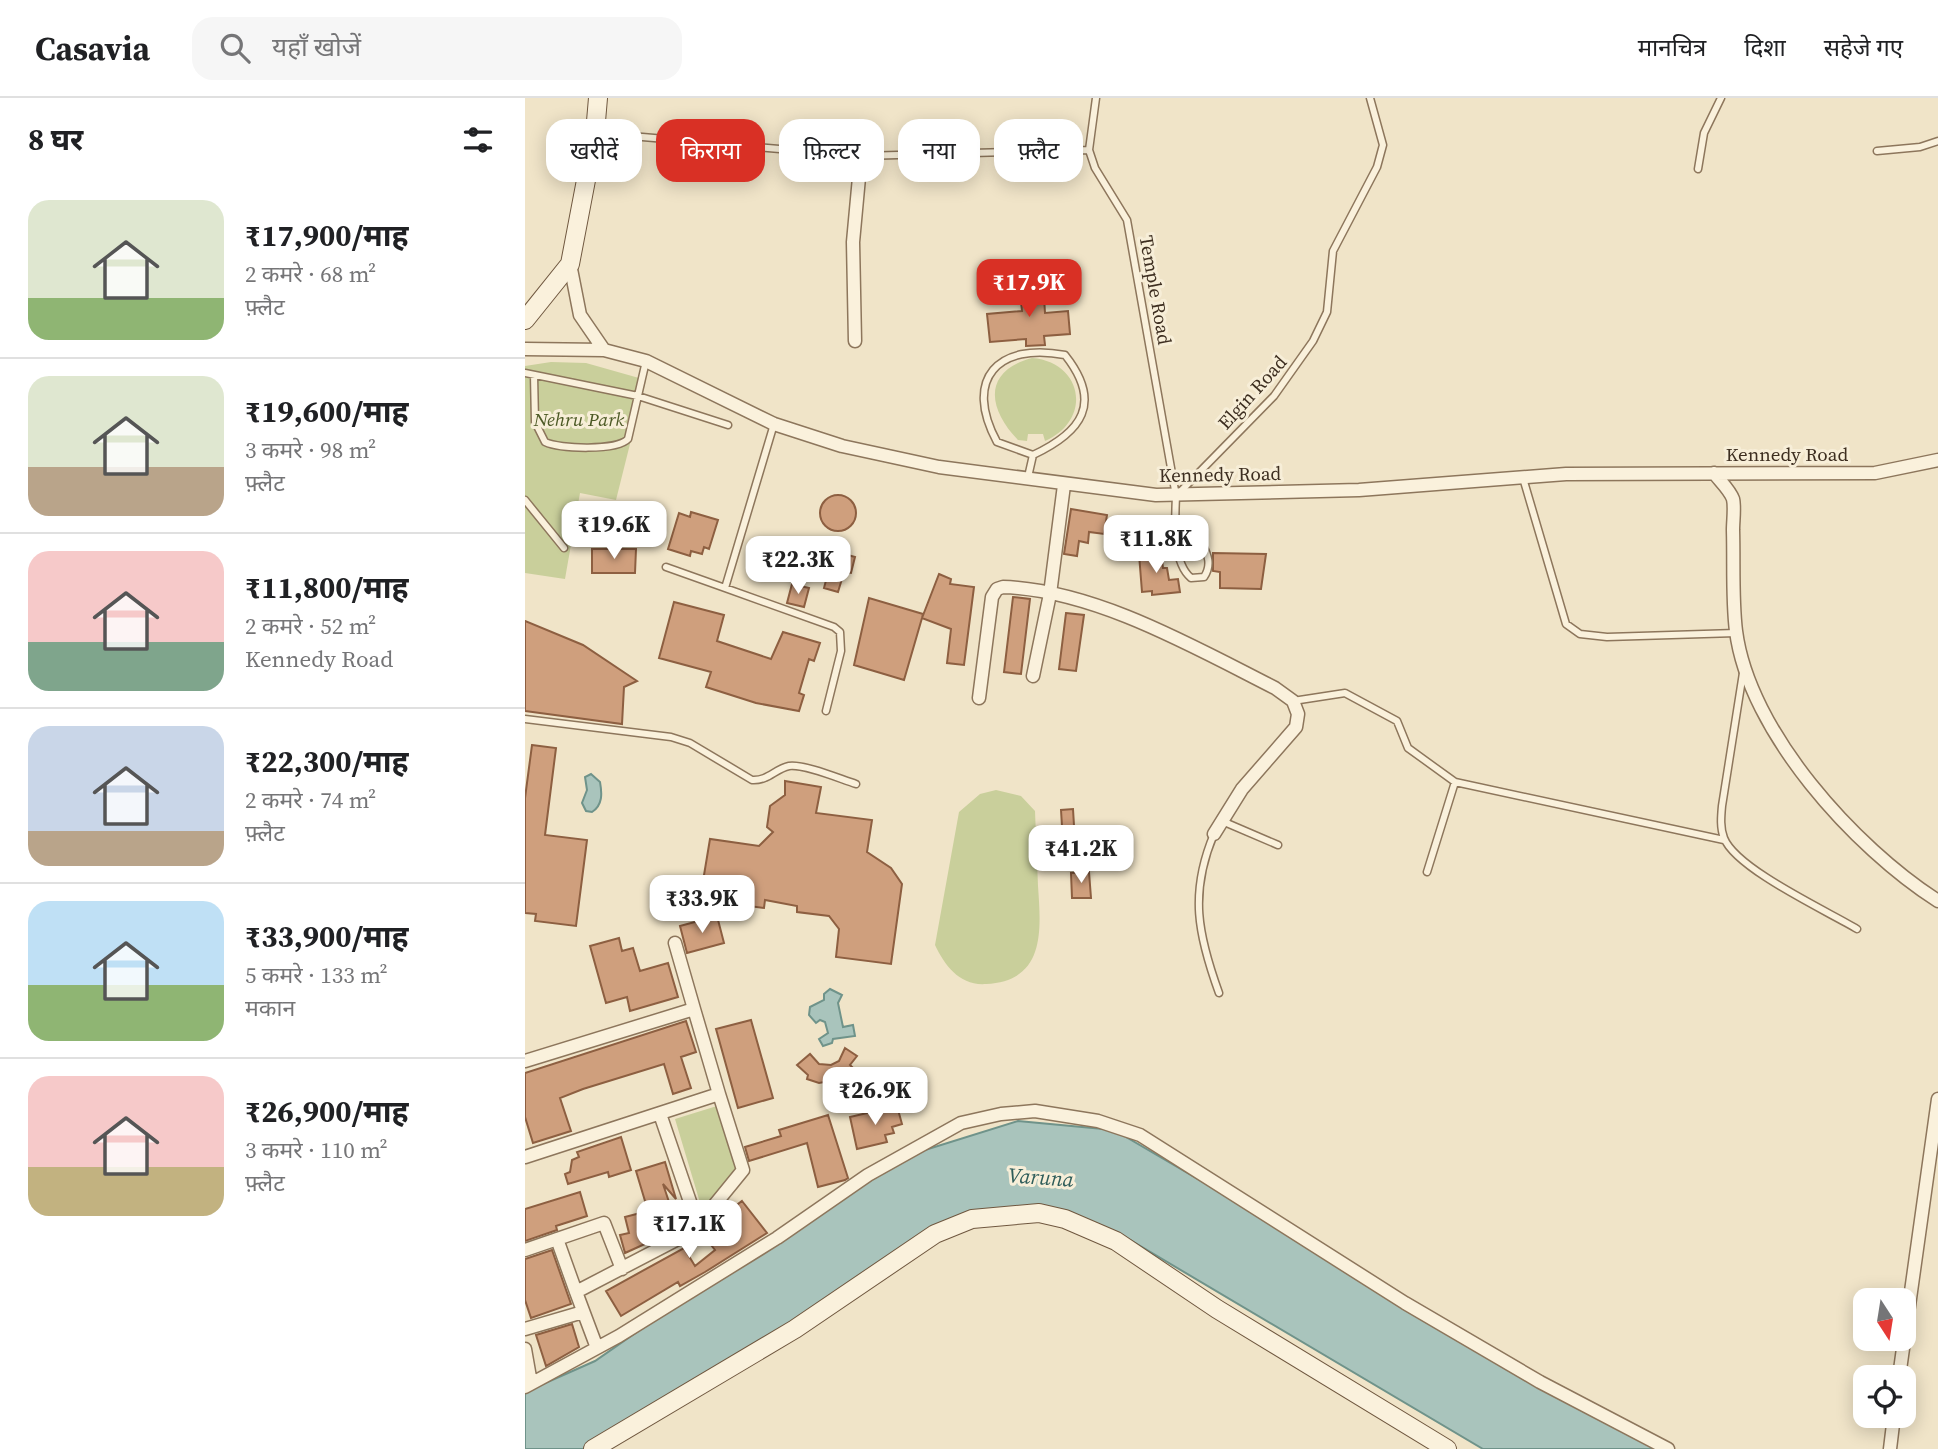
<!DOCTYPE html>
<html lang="hi">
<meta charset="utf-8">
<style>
:root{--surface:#fff;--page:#f6f6f6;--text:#202124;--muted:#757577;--line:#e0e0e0;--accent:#d93025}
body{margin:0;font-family:"Source Serif 4","Noto Sans Devanagari",serif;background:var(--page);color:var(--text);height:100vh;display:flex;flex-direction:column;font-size:26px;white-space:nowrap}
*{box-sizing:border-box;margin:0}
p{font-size:23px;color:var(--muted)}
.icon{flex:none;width:38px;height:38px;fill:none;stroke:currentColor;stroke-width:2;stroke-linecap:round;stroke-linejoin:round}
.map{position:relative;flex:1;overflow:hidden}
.sheet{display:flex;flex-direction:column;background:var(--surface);width:525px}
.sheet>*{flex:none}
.hud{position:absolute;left:21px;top:21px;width:665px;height:63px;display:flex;gap:14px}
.needle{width:46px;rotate:168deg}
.controls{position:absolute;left:1328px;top:1190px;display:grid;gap:14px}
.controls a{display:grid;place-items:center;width:63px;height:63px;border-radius:14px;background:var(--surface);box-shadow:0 4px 18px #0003;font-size:35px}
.price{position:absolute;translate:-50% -60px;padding:0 16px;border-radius:14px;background:#fff;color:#222;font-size:23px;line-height:46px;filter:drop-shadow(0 2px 4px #0008)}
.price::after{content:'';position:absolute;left:50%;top:42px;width:21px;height:16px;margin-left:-10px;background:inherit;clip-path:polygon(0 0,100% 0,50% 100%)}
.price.active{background:var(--accent);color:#fff}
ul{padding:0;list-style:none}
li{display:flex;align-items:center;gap:21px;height:175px;padding:0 28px}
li+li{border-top:2px solid var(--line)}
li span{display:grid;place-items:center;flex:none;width:196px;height:140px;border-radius:21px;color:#555}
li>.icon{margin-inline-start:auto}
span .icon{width:84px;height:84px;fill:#fffc;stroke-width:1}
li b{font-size:30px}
h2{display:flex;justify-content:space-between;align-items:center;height:84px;padding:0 28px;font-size:30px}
.pill{padding:0 24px;border-radius:21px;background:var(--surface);box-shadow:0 4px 18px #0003;font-size:24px;line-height:63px}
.pill.active{background:var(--accent);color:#fff}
header{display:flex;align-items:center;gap:42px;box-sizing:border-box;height:98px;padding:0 35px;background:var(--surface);border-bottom:2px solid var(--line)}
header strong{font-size:33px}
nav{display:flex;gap:38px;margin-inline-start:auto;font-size:24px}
.search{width:490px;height:63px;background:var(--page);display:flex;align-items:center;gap:18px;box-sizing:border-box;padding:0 24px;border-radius:21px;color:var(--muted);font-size:26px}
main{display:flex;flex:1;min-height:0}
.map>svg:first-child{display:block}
.green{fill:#c9cf9b}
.water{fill:#a9c4bc;stroke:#6f938a;stroke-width:2}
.building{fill:#cf9f7d;stroke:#8d5f41;stroke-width:2}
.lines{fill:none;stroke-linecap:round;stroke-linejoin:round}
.lane-casing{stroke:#8d765c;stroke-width:9}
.street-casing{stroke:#8d765c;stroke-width:15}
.secondary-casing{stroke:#6f573f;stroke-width:20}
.lane{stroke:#faf1dc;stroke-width:6}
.street{stroke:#faf1dc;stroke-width:12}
.secondary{stroke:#faf1dc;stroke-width:18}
.labels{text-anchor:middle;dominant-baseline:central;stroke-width:6;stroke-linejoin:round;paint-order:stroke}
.street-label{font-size:19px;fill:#3d2e20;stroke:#f7eed8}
.park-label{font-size:19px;font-style:italic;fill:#4d5a26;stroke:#f7eed8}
.water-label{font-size:21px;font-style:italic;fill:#2f5d5a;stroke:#f7eed8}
</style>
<header>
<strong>Casavia</strong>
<div class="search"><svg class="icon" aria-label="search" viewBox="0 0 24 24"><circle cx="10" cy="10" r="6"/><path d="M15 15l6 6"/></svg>यहाँ खोजें</div>
<nav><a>मानचित्र</a><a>दिशा</a><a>सहेजे गए</a></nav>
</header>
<main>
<section class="sheet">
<h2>8 घर<svg class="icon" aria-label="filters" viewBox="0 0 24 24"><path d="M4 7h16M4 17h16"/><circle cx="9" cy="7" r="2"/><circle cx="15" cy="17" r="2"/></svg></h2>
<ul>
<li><span style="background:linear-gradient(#dfe7d0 70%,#8fb573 0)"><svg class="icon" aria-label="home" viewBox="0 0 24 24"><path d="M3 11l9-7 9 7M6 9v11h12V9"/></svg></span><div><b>₹17,900/माह</b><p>2 कमरे · 68 m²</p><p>फ़्लैट</p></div></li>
<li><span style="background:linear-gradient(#dfe7d0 65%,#b9a48a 0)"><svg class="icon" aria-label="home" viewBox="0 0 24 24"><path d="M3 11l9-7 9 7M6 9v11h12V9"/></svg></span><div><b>₹19,600/माह</b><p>3 कमरे · 98 m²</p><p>फ़्लैट</p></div></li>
<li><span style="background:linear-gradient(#f6c9c9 65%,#7fa58c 0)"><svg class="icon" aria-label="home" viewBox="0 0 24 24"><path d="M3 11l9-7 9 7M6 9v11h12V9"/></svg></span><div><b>₹11,800/माह</b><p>2 कमरे · 52 m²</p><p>Kennedy Road</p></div></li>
<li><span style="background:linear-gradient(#c9d6e8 75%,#b9a48a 0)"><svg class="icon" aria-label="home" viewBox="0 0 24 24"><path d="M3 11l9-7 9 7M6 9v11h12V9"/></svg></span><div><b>₹22,300/माह</b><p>2 कमरे · 74 m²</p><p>फ़्लैट</p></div></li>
<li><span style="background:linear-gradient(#bfe0f5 60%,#8fb573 0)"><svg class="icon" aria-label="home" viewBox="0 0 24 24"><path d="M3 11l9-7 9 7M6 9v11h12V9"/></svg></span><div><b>₹33,900/माह</b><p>5 कमरे · 133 m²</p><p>मकान</p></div></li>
<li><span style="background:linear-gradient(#f6c9c9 65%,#c2b280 0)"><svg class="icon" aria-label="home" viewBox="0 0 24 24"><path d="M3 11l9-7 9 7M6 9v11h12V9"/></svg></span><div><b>₹26,900/माह</b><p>3 कमरे · 110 m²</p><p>फ़्लैट</p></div></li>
</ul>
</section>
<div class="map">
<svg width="1413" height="1351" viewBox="0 0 1413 1351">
<rect width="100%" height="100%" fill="#f0e4c8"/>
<path class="green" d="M 507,260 C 558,264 568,322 520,343 L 518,336 L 503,336 L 502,343 L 493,342 C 462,310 458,273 507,260 Z
M 26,264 L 61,265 L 121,282 L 91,402 L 55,395 L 40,481 L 0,475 L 0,268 Z
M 471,692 L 496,698 L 510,713 C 511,738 512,763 513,788 C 516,832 521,883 461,886 C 435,888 420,868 410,847 L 434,714 L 455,696 Z
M 192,1008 L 213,1079 L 199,1098 L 202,1111 L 179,1118 L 150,1021 Z"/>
<path class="water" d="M 66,676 L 75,684 C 77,695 78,707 67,714 L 61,713 L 57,705 L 62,692 L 60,679 Z
M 305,891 L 317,897 L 313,905 L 318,929 L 328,927 L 330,938 L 308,941 L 307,945 L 298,948 L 294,941 L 303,935 L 300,924 L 295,922 L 291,925 L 284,917 L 285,909 L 299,902 L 299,896 Z
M 493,1023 L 589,1032 L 1135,1351 L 958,1351 L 605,1142 L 491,1111 L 425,1121 L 84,1351 L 0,1351 L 0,1294 L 70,1263 L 352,1067 Z"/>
<path class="building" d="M 518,183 L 520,215 L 543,213 L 545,236 L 519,238 L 520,247 L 501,248 L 501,241 L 465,244 L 462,216 L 497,213 L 494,185 Z
M295 415a18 18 0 1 1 36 0a18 18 0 1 1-36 0Z
M 546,411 L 582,417 L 579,436 L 564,434 L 563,445 L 554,443 L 552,458 L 539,456 Z
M 166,414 L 193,422 L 184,451 L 179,449 L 177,456 L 166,453 L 165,458 L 143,451 L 154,415 L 165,419 Z
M 286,447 L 330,459 L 326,475 L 319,474 L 313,494 L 299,490 L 304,471 L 281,464 Z
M 67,451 L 111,451 L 110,475 L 67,475 Z
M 636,453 L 638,470 L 642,470 L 644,482 L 653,481 L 655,494 L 627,497 L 627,493 L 617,494 L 614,456 Z
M 688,455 L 741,456 L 736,491 L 695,490 L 695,474 L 688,473 Z
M 414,476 L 426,481 L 425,486 L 449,489 L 439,567 L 422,565 L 426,531 L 397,520 L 379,582 L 329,567 L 344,500 L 398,516 L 397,520 Z
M 267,486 L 284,490 L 279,509 L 262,505 Z
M 488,499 L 505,501 L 496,576 L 479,574 Z
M 149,504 L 199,517 L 192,543 L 246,561 L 258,534 L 295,545 L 289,563 L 284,561 L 274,595 L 279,597 L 274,613 L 231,605 L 181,589 L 186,574 L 134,560 Z
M 541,515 L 559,517 L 551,573 L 534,571 Z
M 0,523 L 58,547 L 112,583 L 99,589 L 97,626 L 0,613 Z
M 7,647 L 31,650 L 20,737 L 62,742 L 51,828 L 10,823 L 11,816 L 0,815 L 0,700 Z
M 260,683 L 296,689 L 291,715 L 347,722 L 342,754 L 366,770 L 377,786 L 366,866 L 311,859 L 314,831 L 304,818 L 272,814 L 272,808 L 240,802 L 239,810 L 193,804 L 196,791 L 177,789 L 185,741 L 234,748 L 248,734 L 242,729 L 245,708 L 260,697 Z
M 548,711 L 551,761 L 539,761 L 536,712 Z
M 564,774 L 566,800 L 547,800 L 546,775 Z
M 192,818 L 199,845 L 162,855 L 155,828 Z
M 94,840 L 97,853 L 108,850 L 115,873 L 143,865 L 153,899 L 105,913 L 102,899 L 81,905 L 65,848 Z
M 226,922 L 248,1000 L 213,1010 L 191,931 Z
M 161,923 L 171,954 L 156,959 L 166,990 L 148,996 L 139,966 L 58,991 L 35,1000 L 46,1033 L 8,1045 L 0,1019 L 0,975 Z
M 320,950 L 332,958 L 325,967 L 329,971 L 316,977 L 316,981 L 294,985 L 282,981 L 283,977 L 272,967 L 285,956 L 294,966 L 306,967 L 314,963 Z
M 372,1008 L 377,1026 L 367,1029 L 369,1035 L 360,1037 L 362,1044 L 332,1051 L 325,1019 Z
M 303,1017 L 323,1080 L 320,1082 L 293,1089 L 282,1045 L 224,1063 L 220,1049 L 256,1038 L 254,1032 Z
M 96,1039 L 106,1072 L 84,1079 L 83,1074 L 43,1086 L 40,1076 L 45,1074 L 47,1062 L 54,1059 L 52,1054 Z
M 140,1064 L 151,1101 L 138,1086 L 153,1131 L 100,1155 L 95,1137 L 104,1135 L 100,1119 L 123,1113 L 111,1073 Z
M 55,1094 L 62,1118 L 31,1128 L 32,1132 L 0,1143 L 0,1111 Z
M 217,1103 L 242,1135 L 180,1174 L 155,1188 L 153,1184 L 96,1218 L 81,1193 L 159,1150 L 170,1168 L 190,1152 L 179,1138 L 190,1132 L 187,1126 Z
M 27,1152 L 46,1206 L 6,1220 L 0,1202 L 0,1161 Z
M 47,1226 L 54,1249 L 21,1268 L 11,1237 Z"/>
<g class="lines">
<defs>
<path id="lane" d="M 571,0 L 564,52 L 570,70 L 602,122 L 651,398 C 650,422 647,464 666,480 L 679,479 C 687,467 683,457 677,445 L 653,445
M 71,35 L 336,58 L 564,52
M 1352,53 L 1395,49 L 1413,43
M 1173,71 L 1179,35 L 1196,0
M 0,275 L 113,298 L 203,327
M 9,277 L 10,324 L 20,344 C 35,351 92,353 103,341 L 121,263
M 503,379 L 508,357 C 557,334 578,305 540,257 C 473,244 438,281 472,344 L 508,357
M 998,380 L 1041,526 L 1055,536 L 1082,539 L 1211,535
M 652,397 L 749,298 L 788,243 L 802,214 L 808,153 L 852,69 L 858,47 L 845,0
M 0,402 L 39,450
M 141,469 L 200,490 L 249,326
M 200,490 L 309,529 L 315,534 L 316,553 L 301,613
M 1218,575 L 1197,708 C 1196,719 1195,730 1199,740 C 1211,771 1302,813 1332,831
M 768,603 L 820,595 L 872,623 L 883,650 L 930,684 L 1199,742
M 0,621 L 146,639 L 165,645 L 227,682 C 243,683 250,671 264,668 C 280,666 315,681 331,686
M 697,723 L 753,747
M 689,736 C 664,795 673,837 694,895
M 902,774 L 930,684"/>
<path id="street" d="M 45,166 L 55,217 L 79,252
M 330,243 L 328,144 L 336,58
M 0,251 L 79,252 L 121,263 L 249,326 L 317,348 L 414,369 L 631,397 L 834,392 L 1041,376 L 1350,375 L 1413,362
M 1189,375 C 1194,382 1205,392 1208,401 C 1210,409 1208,423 1208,432 C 1209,466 1207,501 1211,533 C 1224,634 1330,750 1413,803
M 508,578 L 525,496 L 539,387
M 454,600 L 467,499 L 472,491 L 478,489 C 570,492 669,549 750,590 L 768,603 L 773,616 L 771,629 L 717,691 L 689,736
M 0,963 L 169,911 L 150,845
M 0,1059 L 194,996 L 169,911
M 174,1126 L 218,1072 L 194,996
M 32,1141 L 51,1194
M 0,1152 L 79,1125 L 97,1171
M 0,1231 L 58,1214
M 72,1250 L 51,1194 L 174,1130 L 135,1016
M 0,1251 L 6,1285
M 1374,1279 L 1413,1001
M 0,1289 L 94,1238 L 252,1140 L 343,1077 L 436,1025 L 476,1016 L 510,1013 L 573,1023 L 615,1037 L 880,1205 L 1015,1284 L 1143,1351
M 1365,1351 L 1369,1318"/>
<path id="secondary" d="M 0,222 L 45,166 L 70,35 L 73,0
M 68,1351 L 270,1231 L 410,1136 L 447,1121 L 514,1115 L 540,1121 L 591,1143 L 692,1211 L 922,1351"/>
</defs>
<use href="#lane" class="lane-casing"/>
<use href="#street" class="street-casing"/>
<use href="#secondary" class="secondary-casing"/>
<use href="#lane" class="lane"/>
<use href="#street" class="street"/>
<use href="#secondary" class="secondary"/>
</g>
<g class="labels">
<g class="street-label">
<text transform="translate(631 192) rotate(80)">Temple Road</text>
<text transform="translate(727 294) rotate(-48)">Elgin Road</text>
<text x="1262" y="356">Kennedy Road</text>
<text transform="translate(695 376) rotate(-1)">Kennedy Road</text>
</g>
<g class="park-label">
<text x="54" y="321">Nehru Park</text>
</g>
<g class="water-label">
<text transform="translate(516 1079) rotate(4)">Varuna</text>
</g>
</g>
</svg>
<div class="controls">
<a><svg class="needle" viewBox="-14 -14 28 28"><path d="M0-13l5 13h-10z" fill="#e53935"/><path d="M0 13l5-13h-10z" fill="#757577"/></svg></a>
<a><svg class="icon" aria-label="locate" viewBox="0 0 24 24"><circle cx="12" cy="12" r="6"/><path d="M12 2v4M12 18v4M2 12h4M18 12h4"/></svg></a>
</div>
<b class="price active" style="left:504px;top:221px">₹17.9K</b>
<b class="price" style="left:89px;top:463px">₹19.6K</b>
<b class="price" style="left:631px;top:477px">₹11.8K</b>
<b class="price" style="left:273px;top:498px">₹22.3K</b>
<b class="price" style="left:556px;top:787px">₹41.2K</b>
<b class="price" style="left:177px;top:837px">₹33.9K</b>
<b class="price" style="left:350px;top:1029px">₹26.9K</b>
<b class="price" style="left:164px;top:1162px">₹17.1K</b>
<div class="hud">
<a class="pill">खरीदें</a>
<a class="pill active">किराया</a>
<a class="pill">फ़िल्टर</a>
<a class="pill">नया</a>
<a class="pill">फ़्लैट</a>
</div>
</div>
</main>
